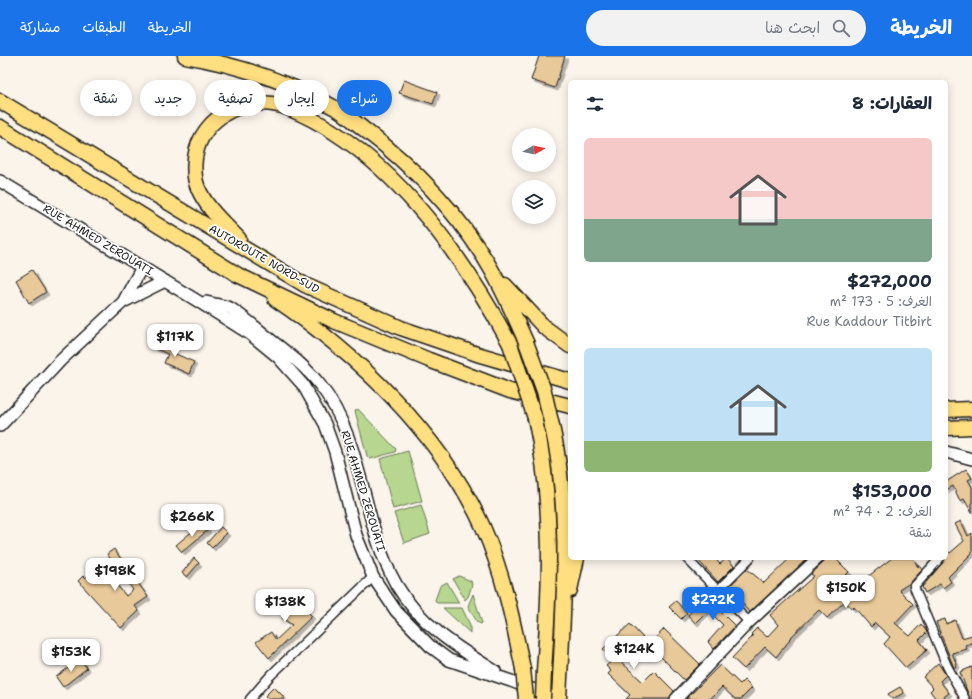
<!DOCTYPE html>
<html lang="ar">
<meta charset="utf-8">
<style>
:root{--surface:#fff;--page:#f2f2f3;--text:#1f2937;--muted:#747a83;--accent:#1a73e8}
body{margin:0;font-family:"Shantell Sans","Playpen Sans Arabic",sans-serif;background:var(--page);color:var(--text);direction:rtl;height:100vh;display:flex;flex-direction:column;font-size:15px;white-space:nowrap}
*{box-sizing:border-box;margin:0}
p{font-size:13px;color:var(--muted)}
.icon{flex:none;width:22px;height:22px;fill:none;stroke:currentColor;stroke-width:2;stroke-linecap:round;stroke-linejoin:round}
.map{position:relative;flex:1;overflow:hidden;direction:ltr}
.sheet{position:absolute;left:568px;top:24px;width:380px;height:480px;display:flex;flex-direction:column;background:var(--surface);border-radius:6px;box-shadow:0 2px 10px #0003;direction:rtl}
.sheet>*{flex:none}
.guide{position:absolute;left:12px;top:24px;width:380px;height:36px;direction:rtl;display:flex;gap:8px}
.needle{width:26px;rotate:82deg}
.tools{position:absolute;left:512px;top:72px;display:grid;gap:8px}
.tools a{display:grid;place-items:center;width:44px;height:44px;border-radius:50%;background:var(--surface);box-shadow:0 2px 10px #0003;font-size:20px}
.price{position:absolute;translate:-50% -34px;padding:0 9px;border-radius:8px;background:#fff;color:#222;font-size:13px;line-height:26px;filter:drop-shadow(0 1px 2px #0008)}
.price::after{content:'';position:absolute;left:50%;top:24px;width:12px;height:9px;margin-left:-6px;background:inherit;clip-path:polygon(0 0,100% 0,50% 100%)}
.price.current{background:var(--accent);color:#fff}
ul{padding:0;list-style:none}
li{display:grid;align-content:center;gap:8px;height:212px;padding:0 16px}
li span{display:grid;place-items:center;height:124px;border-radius:6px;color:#555}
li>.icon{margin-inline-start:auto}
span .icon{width:72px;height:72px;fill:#fffc;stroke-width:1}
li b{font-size:17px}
h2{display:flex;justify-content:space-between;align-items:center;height:48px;padding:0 16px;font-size:17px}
.pill{padding:0 14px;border-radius:18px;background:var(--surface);box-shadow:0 2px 10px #0003;font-size:14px;line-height:36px}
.pill.current{background:var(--accent);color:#fff}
header{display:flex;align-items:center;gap:24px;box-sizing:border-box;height:56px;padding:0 20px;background:var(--accent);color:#fff}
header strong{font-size:19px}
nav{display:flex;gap:22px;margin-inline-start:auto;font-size:14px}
.search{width:280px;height:36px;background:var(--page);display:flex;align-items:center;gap:10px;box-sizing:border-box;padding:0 14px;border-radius:22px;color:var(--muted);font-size:15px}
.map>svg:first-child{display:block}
.green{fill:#b7d68f;stroke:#6a7956}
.building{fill:#e8c99a;stroke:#1c1c1c;filter:url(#shadow)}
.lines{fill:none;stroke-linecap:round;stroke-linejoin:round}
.street-casing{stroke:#1c1c1c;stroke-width:11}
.secondary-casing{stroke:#1c1c1c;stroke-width:14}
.highway-casing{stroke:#1c1c1c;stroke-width:17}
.street{stroke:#fff;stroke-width:8}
.secondary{stroke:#fff;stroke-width:11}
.highway{stroke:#ffdf80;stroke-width:14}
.highway-bridge-casing{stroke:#1c1c1c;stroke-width:17;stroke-linecap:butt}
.highway-bridge{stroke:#ffdf80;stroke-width:14}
.labels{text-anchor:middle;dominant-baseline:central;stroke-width:3.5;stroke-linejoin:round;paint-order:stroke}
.street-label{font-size:11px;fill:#1c1c1c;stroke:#fff}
</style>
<header>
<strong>الخريطة</strong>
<div class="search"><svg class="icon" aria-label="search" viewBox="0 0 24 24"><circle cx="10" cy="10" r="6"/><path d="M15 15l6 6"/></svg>ابحث هنا</div>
<nav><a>الخريطة</a><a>الطبقات</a><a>مشاركة</a></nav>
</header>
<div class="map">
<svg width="972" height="643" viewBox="0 0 972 643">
<defs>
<filter id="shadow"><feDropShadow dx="3" dy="3" stdDeviation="0" flood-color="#0004"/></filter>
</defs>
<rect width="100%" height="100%" fill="#faf4eb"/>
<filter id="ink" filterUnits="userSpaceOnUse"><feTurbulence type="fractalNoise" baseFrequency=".025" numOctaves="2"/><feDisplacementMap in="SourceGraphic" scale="8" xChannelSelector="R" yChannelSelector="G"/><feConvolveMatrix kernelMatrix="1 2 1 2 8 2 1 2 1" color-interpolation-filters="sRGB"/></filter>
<g filter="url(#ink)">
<path class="green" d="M 358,353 L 396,393 L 395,396 L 370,403 L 367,400 L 355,355 Z
M 408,395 L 422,445 L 393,453 L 380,403 Z
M 421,449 L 430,478 L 404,487 L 394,457 Z
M 459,520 L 471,525 L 472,529 L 468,541 L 465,544 L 453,523 Z
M 447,526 L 459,547 L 437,547 L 435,544 L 440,530 Z
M 473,538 L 482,567 L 481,568 L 477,566 L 468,550 Z
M 443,552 L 462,552 L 470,569 L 470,577 Z"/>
<path class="building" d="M 539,0 L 565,0 L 555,32 L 531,24 Z
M 404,24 L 437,36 L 433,48 L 399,37 Z
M 32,214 L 46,236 L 29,247 L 16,224 Z
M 158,284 L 172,290 L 169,295 L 194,306 L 189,318 L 164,307 L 168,298 L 154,292 Z
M 966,413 L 972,422 L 968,424 L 972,431 L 972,457 L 964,443 L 960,445 L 953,430 L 946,434 L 946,426 Z
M 961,465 L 968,480 L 972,477 L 972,497 L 948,521 L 951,526 L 943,532 L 940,528 L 925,537 L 922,531 L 944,505 L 946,493 L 950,497 L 964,485 L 955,468 Z
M 202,467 L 208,474 L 182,496 L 176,489 Z
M 221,471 L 227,477 L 212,492 L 207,487 Z
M 114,493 L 148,541 L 135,550 L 139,555 L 121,572 L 78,525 L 83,520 L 85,522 L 100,509 L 126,540 L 133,534 L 107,498 Z
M 194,502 L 199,507 L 187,521 L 182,517 Z
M 696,502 L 714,502 L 720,508 L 727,502 L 734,510 L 718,526 Z
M 790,502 L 808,502 L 750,556 L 743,550 L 745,549 L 726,533 L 747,513 L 764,527 Z
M 825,502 L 835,502 L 849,516 L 839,526 L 851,537 L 867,524 L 866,522 L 892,502 L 913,502 L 918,511 L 919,509 L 922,514 L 910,527 L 899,534 L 913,548 L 895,567 L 910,580 L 921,568 L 927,576 L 919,584 L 927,594 L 906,612 L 884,588 L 890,581 L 875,567 L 871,571 L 854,551 L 852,553 L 845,545 L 827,562 L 819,554 L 789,583 L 790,584 L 776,601 L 765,591 L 744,613 L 732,602 L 753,580 L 751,578 L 757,572 L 767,581 L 778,569 L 770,559 L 814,520 L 811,518 L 823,507 Z
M 285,534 L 312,560 L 269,602 L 256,586 L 271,576 L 276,584 L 292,569 L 282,562 L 286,557 L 274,545 Z
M 706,541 L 735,570 L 714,593 L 708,586 L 723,569 L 708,554 L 695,567 L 688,559 Z
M 676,545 L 687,557 L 681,563 L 669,551 Z
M 945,563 L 946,568 L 955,564 L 962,582 L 972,579 L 972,587 L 965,589 L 967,593 L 952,597 L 957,609 L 954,612 L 936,566 Z
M 630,568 L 643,582 L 619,604 L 643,626 L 654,615 L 674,635 L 669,643 L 626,643 L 630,639 L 608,618 L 611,615 L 606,610 L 613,604 L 603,593 Z
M 664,573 L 700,608 L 684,624 L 649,589 Z
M 80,603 L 87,612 L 63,631 L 56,621 Z
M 938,607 L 946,619 L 940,625 L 949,637 L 941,643 L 936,643 L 930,635 L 933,632 L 923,621 Z
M 720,609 L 740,628 L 744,624 L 752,632 L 741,643 L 735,643 L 722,631 L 710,643 L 686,643 Z
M 972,611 L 972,643 L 970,643 L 960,616 Z
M 274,631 L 282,639 L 285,643 L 268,643 L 265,640 Z
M 900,631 L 904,637 L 892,643 L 888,638 Z"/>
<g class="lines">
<defs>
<path id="street" d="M 686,502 L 749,566
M 940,502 L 914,531 L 947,610 L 965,643
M 717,535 L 750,502
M 250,643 L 270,620 L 373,521"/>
<path id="secondary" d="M 0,125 L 196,244 L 250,278 L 278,301 L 303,329 L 325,368 L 335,396 L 356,479 L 373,521 L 396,555 L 430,590 L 449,604 L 511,625 L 558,643
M 123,246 L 142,211
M 206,246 C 214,248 223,249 230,252 C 244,261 258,273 271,284 C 288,297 306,311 320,329 C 365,386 361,466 396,528 C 419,568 458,592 495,615
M 0,370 L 60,305 L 123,246 L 165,225
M 946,396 L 972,403
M 676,643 L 749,566 L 818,502"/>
<path id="highway" d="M 185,0 C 239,9 292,27 339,54 C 348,60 357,68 365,74 C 414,111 460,159 491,213 C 504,236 515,261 526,286
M 0,45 L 305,229 L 401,272 L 477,298 L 570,325
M 0,71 L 238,219 L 334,265 L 429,304 L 510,335 L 570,350
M 239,183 C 224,167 206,152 198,132 C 194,123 194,111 195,102 C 201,58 251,36 290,53 C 389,94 461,197 510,288
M 505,229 L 544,271 L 570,290
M 275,243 C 358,299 441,379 483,471 C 503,516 513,565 523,613
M 946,354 L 972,353
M 535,362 C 554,447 550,529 544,615
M 552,370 C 572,458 563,553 559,643
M 946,372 L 972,371
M 570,534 L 577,502"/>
</defs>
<use href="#street" class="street-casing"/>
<use href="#secondary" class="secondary-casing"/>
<use href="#highway" class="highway-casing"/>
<use href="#street" class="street"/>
<use href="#secondary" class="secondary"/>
<use href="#highway" class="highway"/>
<defs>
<path id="highway-bridge" d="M 526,286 L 544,335 L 552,370
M 510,288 L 535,362
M 523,613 L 526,643
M 543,643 L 544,615"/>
</defs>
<use href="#highway-bridge" class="highway-bridge-casing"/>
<use href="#highway-bridge" class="highway-bridge"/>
</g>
</g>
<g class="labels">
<g class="street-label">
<text transform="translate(98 184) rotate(31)">RUE AHMED ZEROUATI</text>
<text transform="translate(264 203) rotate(30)">AUTOROUTE NORD-SUD</text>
<text transform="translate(363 435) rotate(73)">RUE AHMED ZEROUATI</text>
</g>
</g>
</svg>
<div class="tools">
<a><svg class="needle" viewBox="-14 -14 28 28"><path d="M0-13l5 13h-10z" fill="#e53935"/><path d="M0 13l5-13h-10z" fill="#747a83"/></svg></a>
<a><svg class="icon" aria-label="layers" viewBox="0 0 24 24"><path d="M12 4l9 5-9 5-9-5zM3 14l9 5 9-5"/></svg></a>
</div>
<b class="price" style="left:175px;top:302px">$117K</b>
<b class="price" style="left:192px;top:482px">$266K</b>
<b class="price" style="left:115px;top:536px">$198K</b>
<b class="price" style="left:846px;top:553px">$150K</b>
<b class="price current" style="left:713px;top:565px">$272K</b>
<b class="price" style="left:285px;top:567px">$138K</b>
<b class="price" style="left:634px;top:614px">$124K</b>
<b class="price" style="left:71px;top:617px">$153K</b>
<div class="guide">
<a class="pill current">شراء</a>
<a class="pill">إيجار</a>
<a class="pill">تصفية</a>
<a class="pill">جديد</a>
<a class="pill">شقة</a>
</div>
<section class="sheet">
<h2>العقارات: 8<svg class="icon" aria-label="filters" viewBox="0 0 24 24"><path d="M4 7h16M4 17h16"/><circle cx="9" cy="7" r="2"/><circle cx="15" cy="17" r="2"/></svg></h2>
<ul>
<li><span style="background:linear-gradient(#f6c9c9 65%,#7fa58c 0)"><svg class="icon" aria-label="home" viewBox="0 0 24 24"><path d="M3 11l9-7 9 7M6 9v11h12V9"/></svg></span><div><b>$272,000</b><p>الغرف: 5 · 173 m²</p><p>Rue Kaddour Titbirt</p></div></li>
<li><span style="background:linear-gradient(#bfe0f5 75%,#8fb573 0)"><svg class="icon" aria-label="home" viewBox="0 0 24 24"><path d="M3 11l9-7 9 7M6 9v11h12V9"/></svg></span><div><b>$153,000</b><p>الغرف: 2 · 74 m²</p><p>شقة</p></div></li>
</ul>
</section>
</div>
